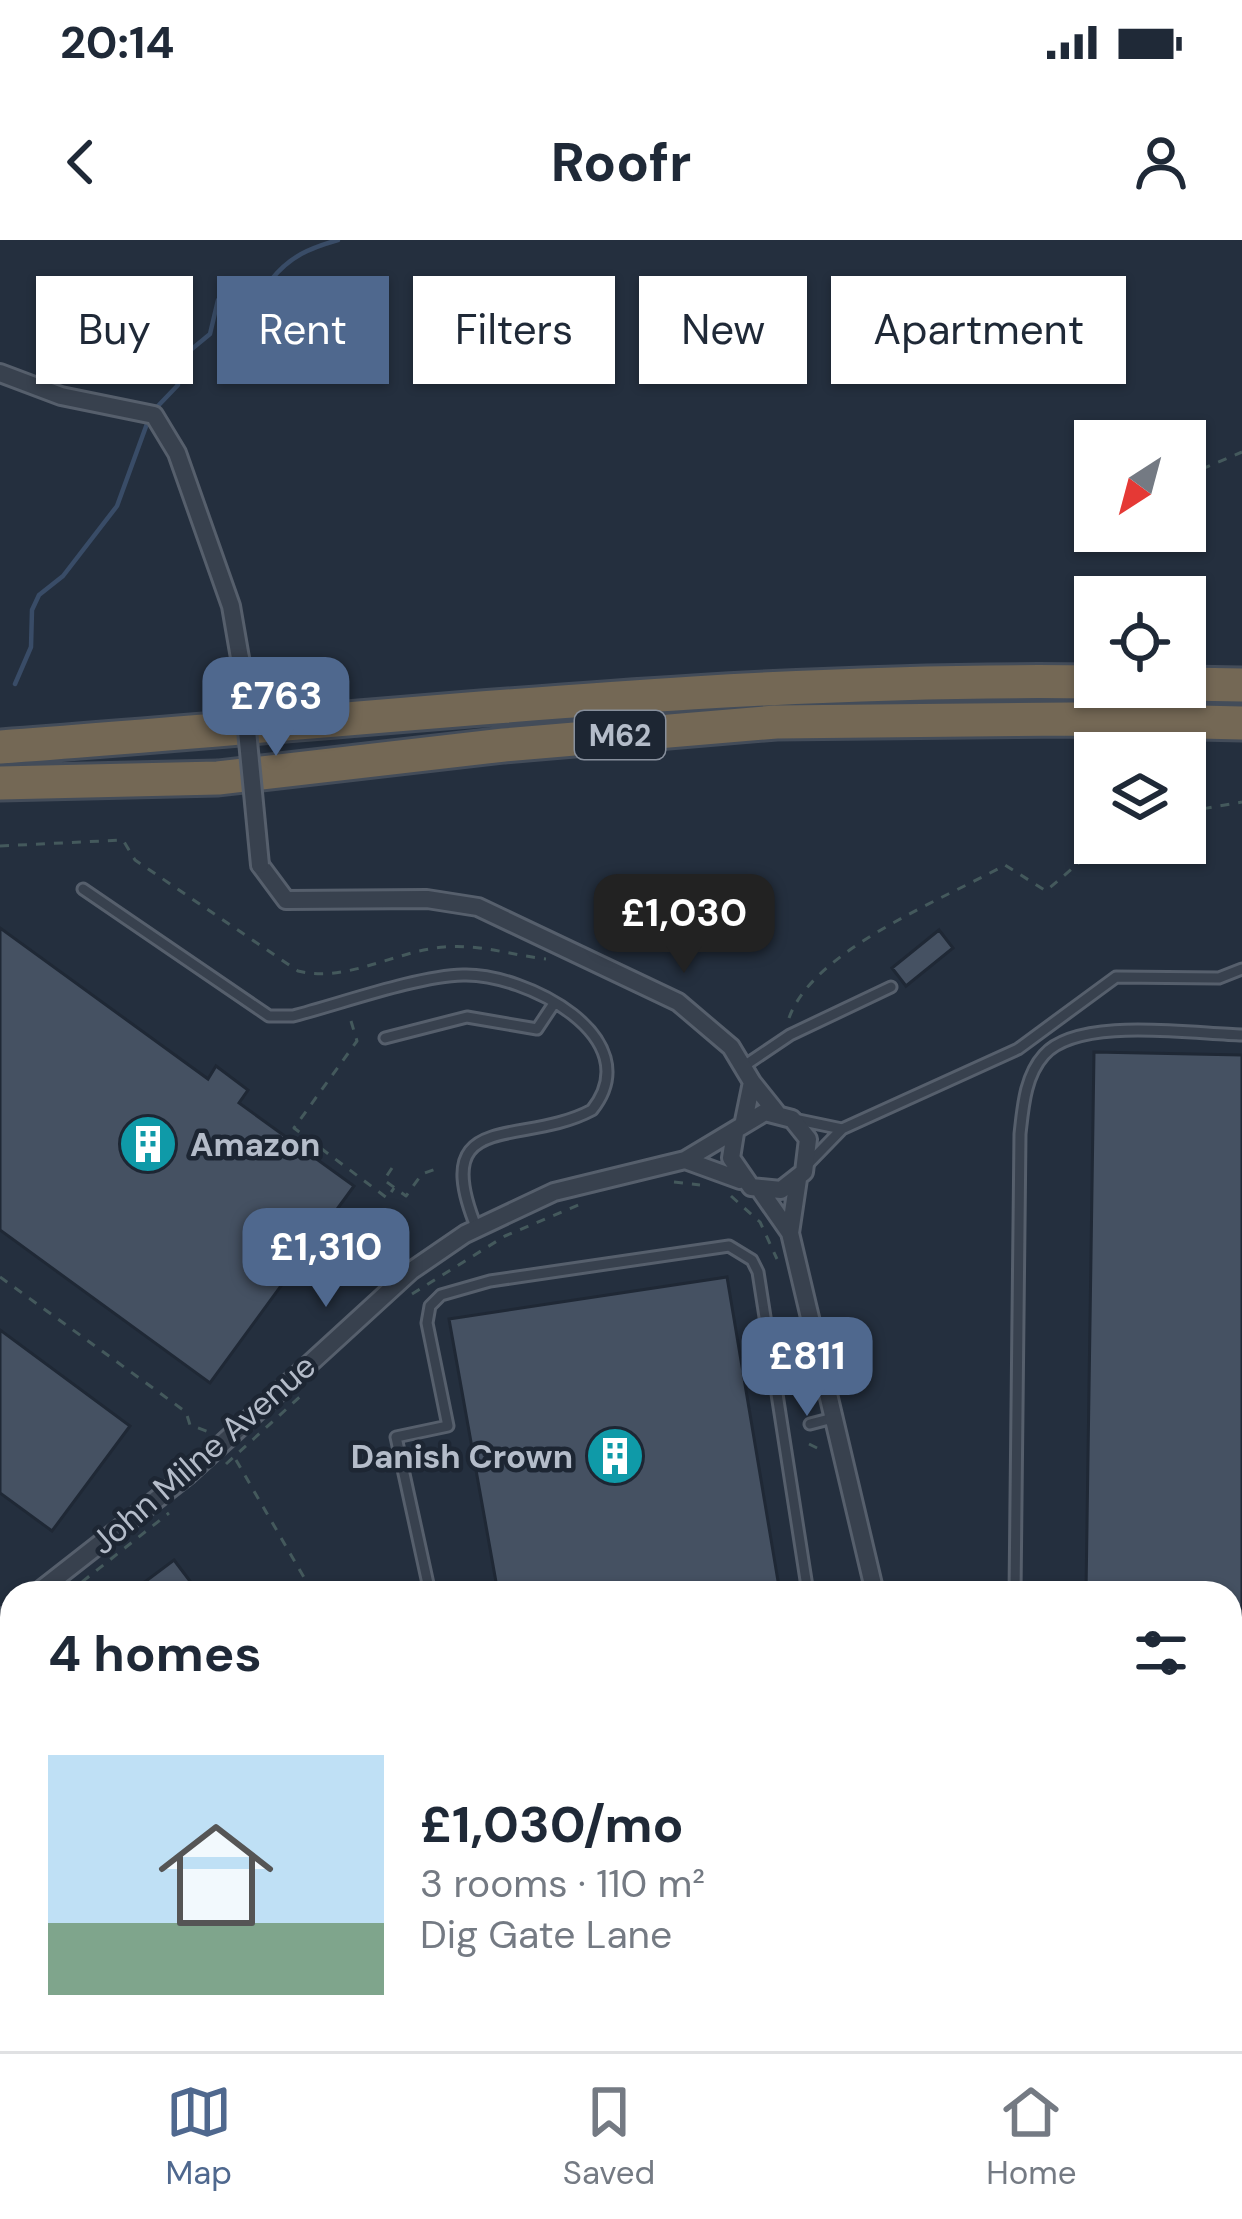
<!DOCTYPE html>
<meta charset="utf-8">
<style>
:root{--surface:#fff;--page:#f6f6f7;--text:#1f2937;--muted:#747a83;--line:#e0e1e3;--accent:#4f688e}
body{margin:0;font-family:"DM Sans",sans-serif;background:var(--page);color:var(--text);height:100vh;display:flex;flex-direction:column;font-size:45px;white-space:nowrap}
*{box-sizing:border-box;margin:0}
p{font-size:39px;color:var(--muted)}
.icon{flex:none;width:66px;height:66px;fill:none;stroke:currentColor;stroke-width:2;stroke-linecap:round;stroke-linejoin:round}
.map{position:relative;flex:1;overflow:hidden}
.panel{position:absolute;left:0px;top:1341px;width:1242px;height:471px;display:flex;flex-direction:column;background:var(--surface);border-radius:36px 36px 0 0;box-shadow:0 3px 9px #0004}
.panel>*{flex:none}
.guide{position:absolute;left:36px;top:36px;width:1170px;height:108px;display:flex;gap:24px}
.needle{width:78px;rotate:216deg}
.tools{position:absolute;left:1074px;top:180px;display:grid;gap:24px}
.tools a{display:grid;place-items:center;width:132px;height:132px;border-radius:0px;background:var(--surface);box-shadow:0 3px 9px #0004;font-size:60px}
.price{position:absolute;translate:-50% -102px;padding:0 27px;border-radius:24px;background:var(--accent);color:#fff;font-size:39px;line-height:78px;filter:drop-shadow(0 3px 6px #0008)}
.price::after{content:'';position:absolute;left:50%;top:72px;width:36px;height:27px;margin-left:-18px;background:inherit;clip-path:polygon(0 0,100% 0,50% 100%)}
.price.current{background:#222;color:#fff}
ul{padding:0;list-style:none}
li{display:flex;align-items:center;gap:36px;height:300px;padding:0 48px}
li+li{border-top:3px solid var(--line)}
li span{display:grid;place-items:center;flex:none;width:336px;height:240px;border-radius:0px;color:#555}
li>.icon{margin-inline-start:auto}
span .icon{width:144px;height:144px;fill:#fffc;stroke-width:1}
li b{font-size:51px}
h2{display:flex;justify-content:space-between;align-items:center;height:144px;padding:0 48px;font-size:51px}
.pill{padding:0 42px;border-radius:0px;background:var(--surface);box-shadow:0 3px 9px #0004;font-size:42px;line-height:108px}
.pill.current{background:var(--accent);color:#fff}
.status{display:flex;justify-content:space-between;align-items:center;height:84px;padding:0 60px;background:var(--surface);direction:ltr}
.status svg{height:33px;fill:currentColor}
header{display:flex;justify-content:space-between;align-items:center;height:156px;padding:0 48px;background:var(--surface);font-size:54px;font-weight:700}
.dock{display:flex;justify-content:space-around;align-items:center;height:168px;border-top:3px solid var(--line);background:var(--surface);font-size:33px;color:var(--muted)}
.dock a{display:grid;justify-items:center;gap:6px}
.dock .current{color:var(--accent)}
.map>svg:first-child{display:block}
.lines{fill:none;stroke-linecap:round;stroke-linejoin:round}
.stream{stroke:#394c67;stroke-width:4.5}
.building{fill:#455162;stroke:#1f2835;stroke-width:3}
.lane-casing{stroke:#565f6c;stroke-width:15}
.street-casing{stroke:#565f6c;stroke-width:22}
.highway-casing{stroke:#434c59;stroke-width:39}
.path{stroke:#44595c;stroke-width:3;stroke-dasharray:9 9;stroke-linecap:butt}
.lane{stroke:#38414e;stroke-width:9}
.street{stroke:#38414e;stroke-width:16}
.highway{stroke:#746855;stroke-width:33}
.street-bridge-casing{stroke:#565f6c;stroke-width:22;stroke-linecap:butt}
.street-bridge{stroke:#38414e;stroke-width:16}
.labels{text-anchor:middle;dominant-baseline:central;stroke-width:9;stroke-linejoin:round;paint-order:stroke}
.shield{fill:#1d2633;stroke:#878f9c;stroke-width:3}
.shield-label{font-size:30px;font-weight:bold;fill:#b4bcc9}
.poi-label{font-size:33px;font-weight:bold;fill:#b4bcc9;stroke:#1d2633;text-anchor:start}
.street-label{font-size:33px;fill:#b4bcc9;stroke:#1d2633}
</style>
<div class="status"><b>20:14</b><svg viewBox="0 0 49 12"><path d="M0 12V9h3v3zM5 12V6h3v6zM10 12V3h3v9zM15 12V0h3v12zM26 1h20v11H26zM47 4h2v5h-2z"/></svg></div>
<header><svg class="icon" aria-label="back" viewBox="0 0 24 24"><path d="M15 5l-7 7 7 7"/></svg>Roofr<svg class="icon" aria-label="person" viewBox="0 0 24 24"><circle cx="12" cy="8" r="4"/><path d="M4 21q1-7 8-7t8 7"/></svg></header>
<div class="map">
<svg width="1242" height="1811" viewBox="0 0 1242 1811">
<rect width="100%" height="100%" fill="#242f3e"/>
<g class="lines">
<path class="stream" d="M 156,168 L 178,145 L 170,127 L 210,94 L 218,60 L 238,59 L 253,40 L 271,40 C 290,16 310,8 338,0
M 15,444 L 31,407 L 32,370 L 39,355 L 63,336 L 117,266 L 148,181"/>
</g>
<path class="building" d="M 0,688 L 208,839 L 216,826 L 248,850 L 239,863 L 354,946 L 210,1143 L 0,990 Z
M 939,690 L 953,708 L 906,746 L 892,728 Z
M 1094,812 L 1242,815 L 1242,1739 L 1230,1739 L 1230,1353 L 1086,1353 Z
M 727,1037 L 780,1353 L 498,1353 L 449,1079 Z
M 0,1090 L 130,1186 L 52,1291 L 0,1253 Z
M 174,1320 L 199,1353 L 130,1353 Z
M 8,1513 L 12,1627 L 0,1632 L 0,1516 Z
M 12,1762 L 12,1800 L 66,1800 L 70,1811 L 0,1811 L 0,1767 Z
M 193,1800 L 428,1800 L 432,1811 L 197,1811 Z"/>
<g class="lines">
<defs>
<path id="lane" d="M 83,649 L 269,776 L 293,776 C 340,764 417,736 463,735 C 525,733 650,797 592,870 C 521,908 427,867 477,989
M 385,798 L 467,777 L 537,789 L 553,765
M 744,826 L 790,795 L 891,747
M 794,879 L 842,889
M 807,925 L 842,889 L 1018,809 L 1116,737 L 1219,738 L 1242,729
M 810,1184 L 833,1178
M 430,1353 L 396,1197 L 448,1186 L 427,1083 L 430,1066 L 441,1055 L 490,1041 L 729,1006 L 752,1020 L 758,1032 L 808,1353
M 1015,1353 L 1020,894 C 1023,867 1025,836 1044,815 C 1078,776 1193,794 1242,795
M 0,1488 L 12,1489
M 0,1701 L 12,1696
M 1230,1754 L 1242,1754
M 533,1800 L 535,1811"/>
<path id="street" d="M 0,133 L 61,156 L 154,175 L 177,213 L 231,366 L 240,418
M 260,625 L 286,660 L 427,659 L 478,667 L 678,762 L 731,807 L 752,842
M 744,881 L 752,842 L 776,872
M 685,920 L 740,940
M 760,950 L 790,993 L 875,1353
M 790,993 L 798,939
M 37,1353 L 189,1234 L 411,1031 L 465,994 L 554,952 L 685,920 L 765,872 L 792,879 L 808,899 L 804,932 L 781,950 L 751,947 L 731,918 L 735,893
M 0,1380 L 12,1372
M 1230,1799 L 1242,1800
M 130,1800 L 134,1811
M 905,1811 L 906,1800"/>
<path id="highway" d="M 1185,444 L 1242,445
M 0,507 C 365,481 728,437 1095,442
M 0,543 L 218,538 L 504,505 L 776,482 L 1071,479 L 1242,483"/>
</defs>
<use href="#lane" class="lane-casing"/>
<use href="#street" class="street-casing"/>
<use href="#highway" class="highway-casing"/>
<path class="path" d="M 1185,236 L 1242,212
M 1086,299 L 1095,290
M 1185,572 L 1242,562
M 0,606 L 123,600 L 135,620 L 298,731 C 347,743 395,711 444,707 C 480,704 511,715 546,719
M 789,778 C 813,710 942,660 1005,625 L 1046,651 L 1102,603
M 351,781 L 357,801 L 294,888 L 387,958 L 394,948
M 392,928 L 384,940 L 406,956 L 422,934 L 441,927
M 674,942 L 700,945
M 731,956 L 760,982 L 777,1019
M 0,1037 L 186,1172 L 190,1185 L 209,1192
M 412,1054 L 505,996 L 583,963
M 802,1165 L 809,1151
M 809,1204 L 823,1211
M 236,1220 L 313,1353
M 226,1224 L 303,1154
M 68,1353 L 169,1273
M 0,1403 L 12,1395
M 451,1811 L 452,1800"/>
<use href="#lane" class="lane"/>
<use href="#street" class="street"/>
<use href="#highway" class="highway"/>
<defs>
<path id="street-bridge" d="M 240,418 L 260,625"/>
</defs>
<use href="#street-bridge" class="street-bridge-casing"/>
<use href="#street-bridge" class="street-bridge"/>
</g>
<defs>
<symbol id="building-disc" viewBox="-11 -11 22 22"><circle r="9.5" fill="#0f9aa8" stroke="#1d2633"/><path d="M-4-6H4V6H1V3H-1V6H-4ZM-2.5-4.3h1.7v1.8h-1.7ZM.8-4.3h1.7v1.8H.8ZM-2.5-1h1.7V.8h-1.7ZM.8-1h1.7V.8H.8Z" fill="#fff"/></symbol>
</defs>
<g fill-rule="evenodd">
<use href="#building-disc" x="115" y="871" width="66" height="66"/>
<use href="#building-disc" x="582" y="1183" width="66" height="66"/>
</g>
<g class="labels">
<rect class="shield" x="575" y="471" width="90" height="48" rx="9"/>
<g class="shield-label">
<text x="620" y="495">M62</text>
</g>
<g class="poi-label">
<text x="190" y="904">Amazon</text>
<text x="573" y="1216" text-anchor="end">Danish Crown</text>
</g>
<g class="street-label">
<text transform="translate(203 1214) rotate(-41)">John Milne Avenue</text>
</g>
</g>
</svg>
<div class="tools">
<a><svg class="needle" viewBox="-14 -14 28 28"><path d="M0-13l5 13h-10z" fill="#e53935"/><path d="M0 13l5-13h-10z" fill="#747a83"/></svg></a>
<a><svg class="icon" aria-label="locate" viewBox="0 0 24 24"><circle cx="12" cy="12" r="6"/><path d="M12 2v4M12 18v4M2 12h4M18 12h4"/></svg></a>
<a><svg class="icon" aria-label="layers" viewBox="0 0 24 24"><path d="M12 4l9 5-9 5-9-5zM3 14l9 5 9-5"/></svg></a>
</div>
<b class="price" style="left:276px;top:519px">£763</b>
<b class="price current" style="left:684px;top:736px">£1,030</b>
<b class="price" style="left:326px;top:1070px">£1,310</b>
<b class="price" style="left:807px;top:1179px">£811</b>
<div class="guide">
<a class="pill">Buy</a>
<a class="pill current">Rent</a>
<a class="pill">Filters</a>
<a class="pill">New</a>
<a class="pill">Apartment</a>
</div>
<section class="panel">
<h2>4 homes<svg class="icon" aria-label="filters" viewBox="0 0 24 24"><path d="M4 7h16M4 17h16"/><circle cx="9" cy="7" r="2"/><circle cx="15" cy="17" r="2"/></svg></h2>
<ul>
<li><span style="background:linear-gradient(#bfe0f5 70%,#7fa58c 0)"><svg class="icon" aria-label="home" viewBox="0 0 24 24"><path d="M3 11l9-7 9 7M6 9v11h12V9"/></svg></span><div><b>£1,030/mo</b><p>3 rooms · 110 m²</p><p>Dig Gate Lane</p></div></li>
</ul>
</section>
</div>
<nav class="dock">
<a class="current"><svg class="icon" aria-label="map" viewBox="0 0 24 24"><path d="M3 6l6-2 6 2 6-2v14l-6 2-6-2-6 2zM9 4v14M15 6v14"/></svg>Map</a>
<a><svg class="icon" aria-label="saved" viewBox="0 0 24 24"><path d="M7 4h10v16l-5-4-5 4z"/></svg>Saved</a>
<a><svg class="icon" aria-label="home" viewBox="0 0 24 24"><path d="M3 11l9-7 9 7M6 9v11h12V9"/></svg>Home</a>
</nav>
